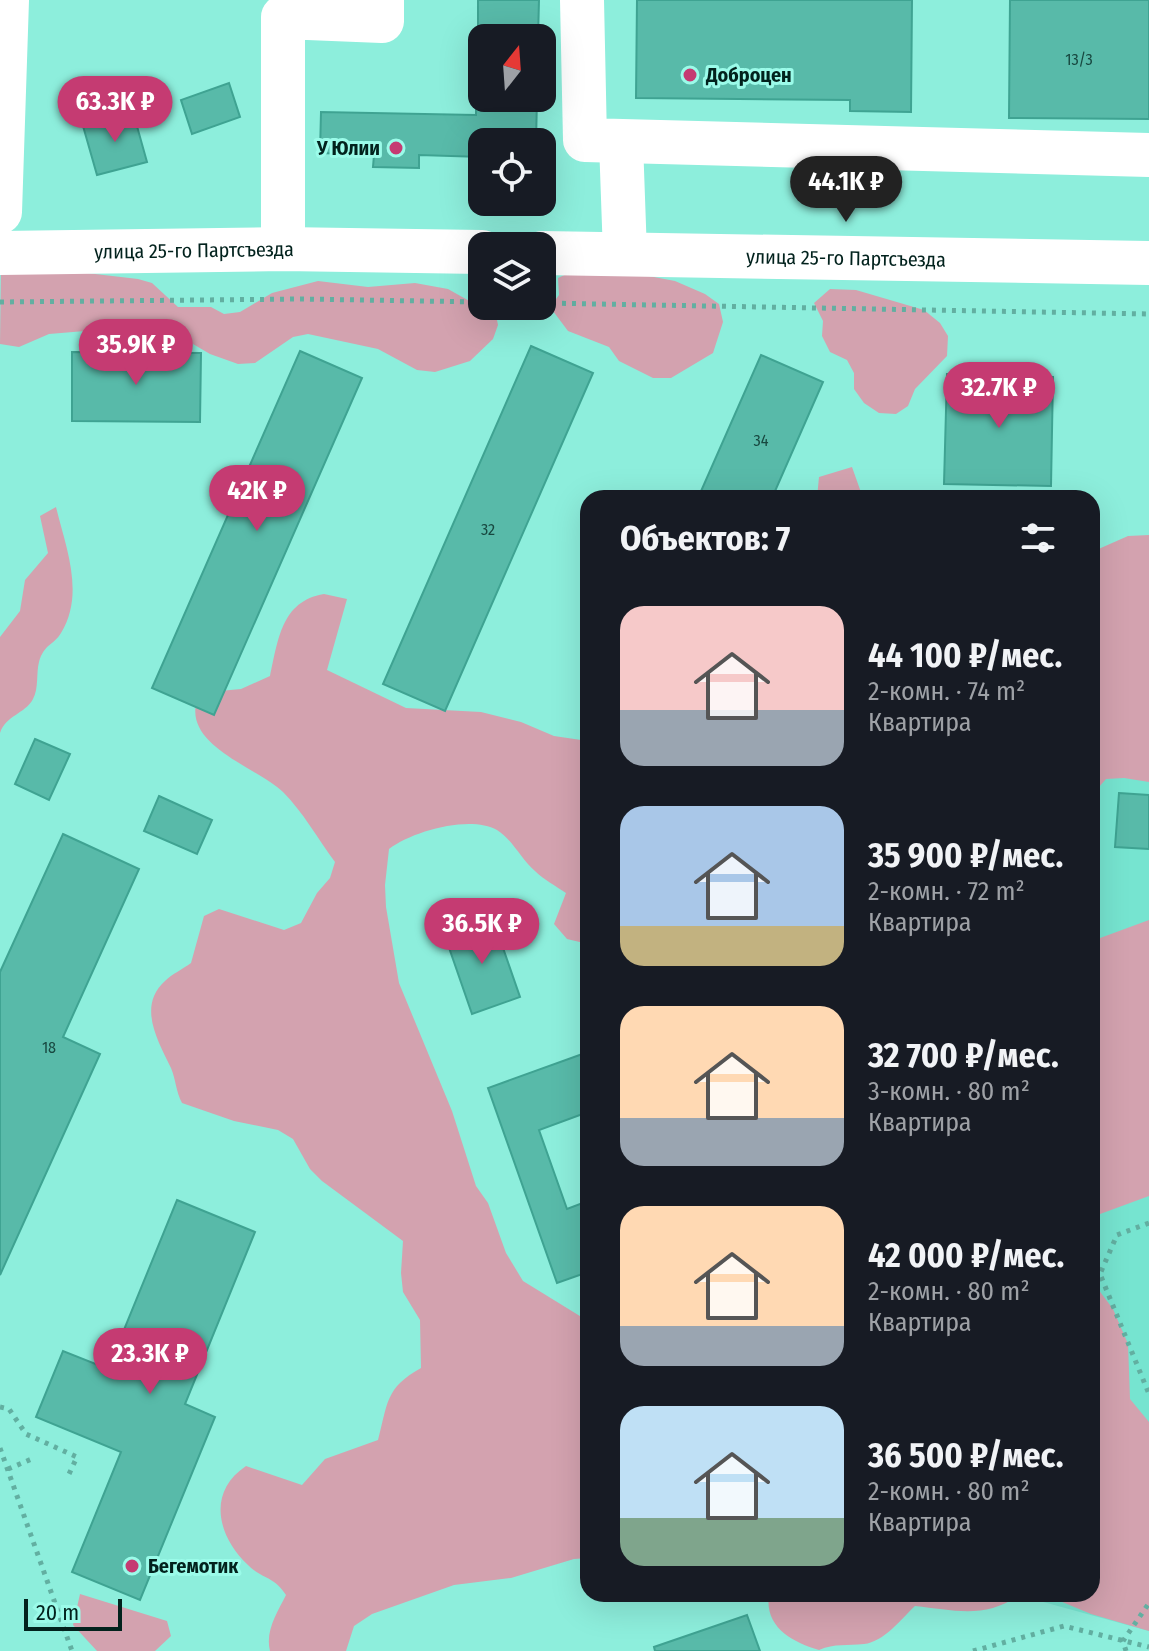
<!DOCTYPE html>
<html lang="ru">
<meta charset="utf-8">
<style>
:root{--surface:#171b24;--page:#242831;--text:#f1f3f6;--muted:#9ea1a6;--accent:#c53b72}
body{margin:0;font-family:"Fira Sans Condensed",sans-serif;background:var(--page);color:var(--text);height:100vh;display:flex;flex-direction:column;font-size:30px;white-space:nowrap}
*{box-sizing:border-box;margin:0}
p{font-size:26px;color:var(--muted)}
.icon{flex:none;width:44px;height:44px;fill:none;stroke:currentColor;stroke-width:2;stroke-linecap:round;stroke-linejoin:round}
.map{position:relative;flex:1;overflow:hidden}
.sheet{position:absolute;left:580px;top:490px;width:520px;height:1112px;display:flex;flex-direction:column;background:var(--surface);border-radius:24px;box-shadow:0 8px 32px #0002}
.sheet>*{flex:none}
.needle{width:52px;rotate:17deg}
.buttons{position:absolute;left:468px;top:24px;display:grid;gap:16px}
.buttons a{display:grid;place-items:center;width:88px;height:88px;border-radius:16px;background:var(--surface);box-shadow:0 8px 32px #0002;font-size:40px}
.scale{position:absolute;left:24px;bottom:20px;width:98px;box-sizing:border-box;padding-left:8px;border:4px solid #02221d;border-top:0;font-size:22px;line-height:28px;white-space:nowrap;color:#02221d;-webkit-text-stroke:6px #9bfbe9;paint-order:stroke}
.price{position:absolute;translate:-50% -68px;padding:0 18px;border-radius:28px;background:var(--accent);color:#fff;font-size:26px;line-height:52px;filter:drop-shadow(0 2px 4px #0008)}
.price::after{content:'';position:absolute;left:50%;top:48px;width:24px;height:18px;margin-left:-12px;background:inherit;clip-path:polygon(0 0,100% 0,50% 100%)}
.price.on{background:#222;color:#fff}
ul{padding:0;list-style:none}
li{display:flex;align-items:center;gap:24px;height:200px;padding:0 40px}
li span{display:grid;place-items:center;flex:none;width:224px;height:160px;border-radius:24px;color:#555}
li>.icon{margin-inline-start:auto}
span .icon{width:96px;height:96px;fill:#fffc;stroke-width:1}
li b{font-size:34px}
h2{display:flex;justify-content:space-between;align-items:center;height:96px;padding:0 40px;font-size:34px}
.map>svg:first-child{display:block}
.built{fill:#76e4d0}
.green{fill:#d3a2af}
.building{fill:#58baa9;stroke:#3fa392;stroke-width:2}
.lines{fill:none;stroke-linecap:round;stroke-linejoin:round}
.path{stroke:#62afa1;stroke-width:5;stroke-dasharray:4 6;stroke-linecap:butt}
.minor{stroke:#fff;stroke-width:44}
.poi-dot{fill:#c53b72;stroke:#9bfbe9;stroke-width:3}
.labels{text-anchor:middle;dominant-baseline:central;stroke-width:6;stroke-linejoin:round;paint-order:stroke}
.number-label{font-size:16px;fill:#184840}
.poi-label{font-size:20px;font-weight:bold;fill:#02221d;stroke:#9bfbe9;text-anchor:start}
.street-label{font-size:20px;fill:#02221d;stroke:#9bfbe9}
</style>
<div class="map">
<svg width="1149" height="1651" viewBox="0 0 1149 1651">
<rect width="100%" height="100%" fill="#8deedc"/>
<path class="built" d="M 1149,686 L 1149,1631 L 1014,1594 L 1092,1594 L 1092,705 Z"/>
<path class="green" d="M 1,263 L 138,279 L 152,283 L 178,307 L 211,307 L 224,314 L 240,312 L 272,293 L 318,281 L 368,287 L 415,283 L 448,289 L 480,307 L 495,310 L 498,325 L 493,339 L 470,361 L 435,372 L 417,370 L 378,349 L 308,334 L 293,337 L 255,363 L 238,364 L 210,354 L 181,337 L 123,323 L 109,329 L 49,334 L 19,347 L 0,344 Z
M 617,270 L 675,281 L 705,294 L 719,304 L 723,322 L 713,353 L 671,378 L 653,378 L 619,361 L 609,347 L 568,331 L 550,307 L 559,295 L 558,278 L 573,271 Z
M 830,289 L 856,290 L 924,310 L 940,323 L 948,336 L 947,356 L 915,389 L 908,406 L 896,414 L 879,413 L 864,403 L 854,389 L 854,373 L 847,360 L 830,352 L 822,336 L 823,321 L 814,303 Z
M 852,467 L 863,498 L 817,498 L 819,477 Z
M 56,507 C 66,548 85,594 61,633 C 54,645 44,644 39,662 C 36,673 39,688 33,699 C 25,714 6,715 0,733 L 0,637 L 20,611 L 25,580 L 48,553 L 40,516 Z
M 1149,535 L 1149,782 L 1124,778 L 1106,779 L 1092,795 L 1092,555 L 1094,551 L 1128,536 Z
M 324,594 L 347,599 L 327,670 L 406,708 L 481,712 L 521,722 L 554,736 L 588,741 L 588,944 L 567,939 L 554,924 L 566,893 C 556,886 544,880 535,871 C 521,859 512,839 497,830 C 470,815 413,831 389,849 L 385,885 L 386,907 L 399,983 L 452,1111 L 476,1186 L 488,1203 L 506,1253 L 523,1281 L 588,1321 L 588,1558 L 574,1559 L 511,1578 L 454,1585 L 372,1614 L 354,1626 L 346,1651 L 270,1651 C 265,1631 277,1613 286,1595 C 274,1576 262,1579 248,1565 C 217,1536 207,1492 246,1466 L 302,1485 L 325,1459 L 378,1440 C 388,1403 385,1388 421,1368 L 420,1320 L 403,1292 L 401,1273 L 403,1241 L 322,1181 L 310,1169 L 293,1139 L 278,1130 L 234,1121 L 182,1103 C 176,1092 176,1080 171,1068 C 158,1041 137,1006 165,981 C 172,974 183,969 191,963 L 204,916 L 219,909 L 284,930 L 301,923 L 317,893 L 330,878 L 335,862 C 318,839 303,812 283,792 C 257,767 183,746 197,700 L 209,692 L 241,689 L 270,676 C 278,641 281,601 324,594 Z
M 1149,920 L 1149,1196 L 1092,1217 L 1092,941 Z
M 1092,1281 L 1113,1309 L 1128,1344 L 1130,1399 L 1149,1422 L 1149,1631 L 1091,1614 L 1043,1594 L 1092,1594 Z
M 80,1594 L 167,1621 L 171,1636 L 155,1651 L 97,1651 L 73,1625 Z
M 769,1594 L 1020,1594 C 986,1620 954,1610 915,1606 C 901,1619 884,1642 864,1644 C 847,1646 835,1643 819,1650 C 792,1642 764,1627 769,1594 Z"/>
<path class="building" d="M 478,0 L 539,0 L 538,38 L 478,38 Z
M 637,0 L 912,0 L 911,112 L 850,111 L 850,100 L 636,98 Z
M 1010,0 L 1149,0 L 1149,119 L 1009,118 Z
M 229,83 L 240,117 L 192,134 L 181,100 Z
M 476,98 L 537,98 L 536,142 L 482,142 L 482,157 L 419,155 L 419,168 L 373,167 L 374,155 L 320,153 L 321,112 L 476,115 Z
M 133,112 L 147,162 L 97,175 L 83,126 Z
M 531,346 L 593,373 L 445,711 L 383,684 Z
M 300,351 L 362,378 L 214,715 L 152,688 Z
M 72,352 L 201,353 L 200,422 L 72,421 Z
M 761,355 L 823,382 L 772,498 L 698,498 Z
M 947,374 L 1053,377 L 1051,486 L 944,484 Z
M 35,739 L 70,754 L 49,800 L 15,784 Z
M 1119,793 L 1149,795 L 1149,849 L 1115,847 Z
M 159,796 L 212,820 L 197,854 L 144,831 Z
M 63,834 L 139,869 L 63,1037 L 100,1054 L 0,1275 L 0,972 Z
M 493,919 L 520,997 L 472,1014 L 445,936 Z
M 588,1052 L 588,1112 L 539,1130 L 567,1209 L 588,1201 L 588,1272 L 557,1283 L 488,1088 Z
M 177,1200 L 255,1232 L 185,1404 L 215,1417 L 140,1600 L 72,1572 L 121,1452 L 36,1417 L 63,1351 L 108,1369 Z
M 747,1615 L 760,1651 L 655,1651 L 654,1647 Z"/>
<g class="lines">
<path class="path" d="M 0,302 L 302,299 L 482,302
M 542,303 L 1149,314
M 1149,1223 L 1117,1235 L 1100,1274 L 1149,1394
M 0,1407 L 9,1409 L 26,1434 L 77,1457 L 69,1474
M 0,1448 L 72,1651
M 8,1469 L 34,1458
M 973,1651 L 1064,1626 L 1149,1647
M 1126,1651 L 1123,1641 L 1149,1603"/>
<g class="minor">
<path d="M 582,0 L 585,140 L 1149,155"/>
<path d="M 621,142 L 625,254"/>
<path d="M 0,212 L 7,0"/>
<path d="M 283,249 L 283,17 L 382,21 L 382,0"/>
<path id="s1" d="M 0,253 L 283,249 L 482,252"/>
<path id="s2" d="M 542,253 L 1149,263"/>
</g>
</g>
<g class="poi-dot">
<circle cx="690" cy="75" r="8"/>
<circle cx="396" cy="148" r="8"/>
<circle cx="132" cy="1566" r="8"/>
</g>
<g class="labels">
<g class="number-label">
<text x="1079" y="59">13/3</text>
<text x="761" y="440">34</text>
<text x="488" y="529">32</text>
<text x="49" y="1047">18</text>
</g>
<g class="poi-label">
<text x="706" y="75">Доброцен</text>
<text x="380" y="148" text-anchor="end">У Юлии</text>
<text x="148" y="1566">Бегемотик</text>
</g>
<g class="street-label">
<text stroke="none"><textPath href="#s1" startOffset="194">улица 25-го Партсъезда</textPath></text>
<text stroke="none"><textPath href="#s2" startOffset="304">улица 25-го Партсъезда</textPath></text>
</g>
</g>
</svg>
<div class="buttons">
<a><svg class="needle" viewBox="-14 -14 28 28"><path d="M0-13l5 13h-10z" fill="#e53935"/><path d="M0 13l5-13h-10z" fill="#9ea1a6"/></svg></a>
<a><svg class="icon" aria-label="locate" viewBox="0 0 24 24"><circle cx="12" cy="12" r="6"/><path d="M12 2v4M12 18v4M2 12h4M18 12h4"/></svg></a>
<a><svg class="icon" aria-label="layers" viewBox="0 0 24 24"><path d="M12 4l9 5-9 5-9-5zM3 14l9 5 9-5"/></svg></a>
</div>
<div class="scale">20 m</div>
<b class="price" style="left:115px;top:144px">63.3K ₽</b>
<b class="price on" style="left:846px;top:224px">44.1K ₽</b>
<b class="price" style="left:136px;top:387px">35.9K ₽</b>
<b class="price" style="left:999px;top:430px">32.7K ₽</b>
<b class="price" style="left:257px;top:533px">42K ₽</b>
<b class="price" style="left:482px;top:966px">36.5K ₽</b>
<b class="price" style="left:150px;top:1396px">23.3K ₽</b>
<section class="sheet">
<h2>Объектов: 7<svg class="icon" aria-label="filters" viewBox="0 0 24 24"><path d="M4 7h16M4 17h16"/><circle cx="9" cy="7" r="2"/><circle cx="15" cy="17" r="2"/></svg></h2>
<ul>
<li><span style="background:linear-gradient(#f6c9c9 65%,#9aa5b1 0)"><svg class="icon" aria-label="home" viewBox="0 0 24 24"><path d="M3 11l9-7 9 7M6 9v11h12V9"/></svg></span><div><b>44 100 ₽/мес.</b><p>2-комн. · 74 m²</p><p>Квартира</p></div></li>
<li><span style="background:linear-gradient(#a9c7e8 75%,#c2b280 0)"><svg class="icon" aria-label="home" viewBox="0 0 24 24"><path d="M3 11l9-7 9 7M6 9v11h12V9"/></svg></span><div><b>35 900 ₽/мес.</b><p>2-комн. · 72 m²</p><p>Квартира</p></div></li>
<li><span style="background:linear-gradient(#ffd9b3 70%,#9aa5b1 0)"><svg class="icon" aria-label="home" viewBox="0 0 24 24"><path d="M3 11l9-7 9 7M6 9v11h12V9"/></svg></span><div><b>32 700 ₽/мес.</b><p>3-комн. · 80 m²</p><p>Квартира</p></div></li>
<li><span style="background:linear-gradient(#ffd9b3 75%,#9aa5b1 0)"><svg class="icon" aria-label="home" viewBox="0 0 24 24"><path d="M3 11l9-7 9 7M6 9v11h12V9"/></svg></span><div><b>42 000 ₽/мес.</b><p>2-комн. · 80 m²</p><p>Квартира</p></div></li>
<li><span style="background:linear-gradient(#bfe0f5 70%,#7fa58c 0)"><svg class="icon" aria-label="home" viewBox="0 0 24 24"><path d="M3 11l9-7 9 7M6 9v11h12V9"/></svg></span><div><b>36 500 ₽/мес.</b><p>2-комн. · 80 m²</p><p>Квартира</p></div></li>
</ul>
</section>
</div>
